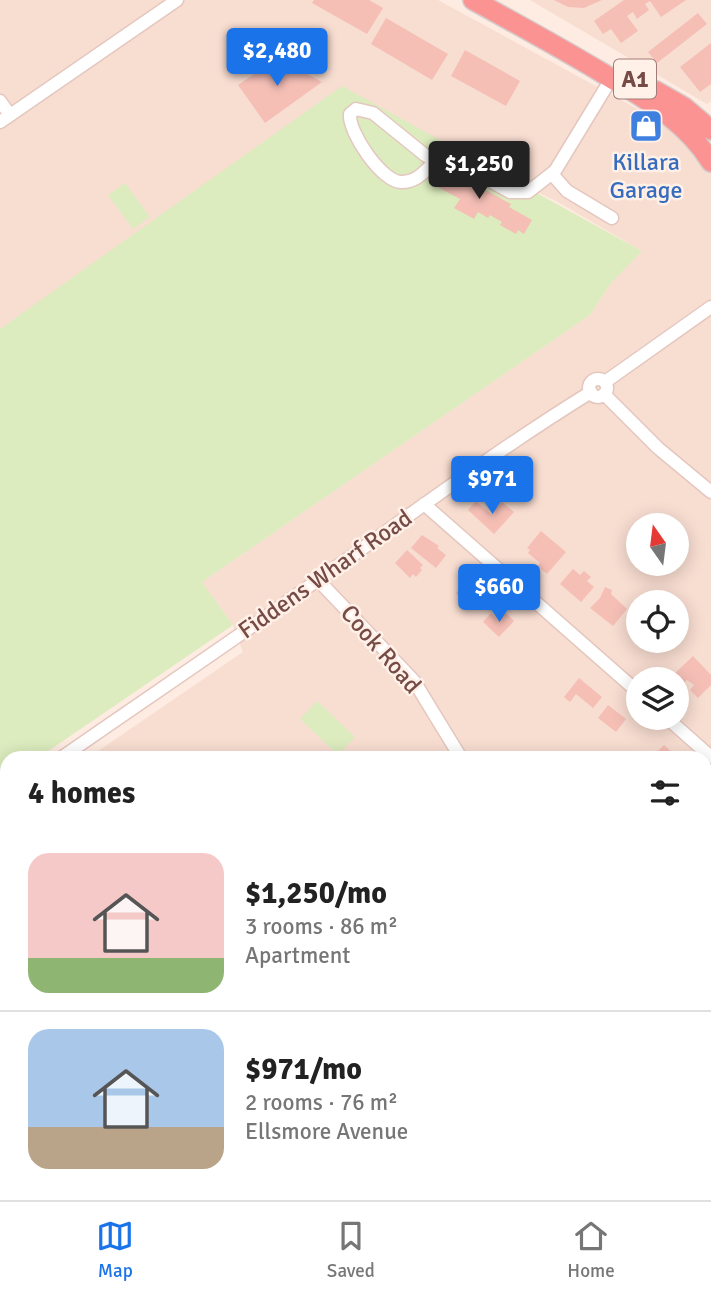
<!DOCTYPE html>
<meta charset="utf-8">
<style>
:root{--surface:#fff;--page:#f2f2f2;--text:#222;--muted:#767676;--line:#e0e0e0;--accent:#1a73e8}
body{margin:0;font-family:Signika,sans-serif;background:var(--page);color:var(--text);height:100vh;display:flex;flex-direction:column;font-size:26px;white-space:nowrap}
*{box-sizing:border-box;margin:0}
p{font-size:23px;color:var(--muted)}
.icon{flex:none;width:38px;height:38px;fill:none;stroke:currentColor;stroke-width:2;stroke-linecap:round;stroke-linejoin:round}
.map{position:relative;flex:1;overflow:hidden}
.side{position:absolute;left:0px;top:751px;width:712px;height:450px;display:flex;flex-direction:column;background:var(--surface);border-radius:21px 21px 0 0;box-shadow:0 4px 18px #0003}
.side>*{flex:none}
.needle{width:46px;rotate:346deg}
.tools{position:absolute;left:626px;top:513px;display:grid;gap:14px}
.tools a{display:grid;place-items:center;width:63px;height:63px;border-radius:50%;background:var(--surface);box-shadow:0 4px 18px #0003;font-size:35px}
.price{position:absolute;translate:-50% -60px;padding:0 16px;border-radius:7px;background:var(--accent);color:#fff;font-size:23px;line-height:46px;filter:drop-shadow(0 2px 4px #0008)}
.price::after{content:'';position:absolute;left:50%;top:42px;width:21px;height:16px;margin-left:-10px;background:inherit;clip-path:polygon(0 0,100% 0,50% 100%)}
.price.current{background:#222;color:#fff}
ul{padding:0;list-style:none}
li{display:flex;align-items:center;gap:21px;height:175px;padding:0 28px}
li+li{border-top:2px solid var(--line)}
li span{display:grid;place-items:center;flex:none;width:196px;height:140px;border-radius:21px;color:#555}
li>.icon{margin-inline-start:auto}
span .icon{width:84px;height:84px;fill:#fffc;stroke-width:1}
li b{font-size:30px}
h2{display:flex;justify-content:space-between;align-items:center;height:84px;padding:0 28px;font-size:30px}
.tab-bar{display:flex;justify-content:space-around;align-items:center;height:98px;border-top:2px solid var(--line);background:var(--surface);font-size:19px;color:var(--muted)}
.tab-bar a{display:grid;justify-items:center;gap:4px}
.tab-bar .current{color:var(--accent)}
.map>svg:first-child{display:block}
.residential{fill:#f8ddd1;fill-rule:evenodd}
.green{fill:#dcecbe}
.building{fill:#f5bfb6}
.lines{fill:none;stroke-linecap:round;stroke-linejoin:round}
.minor-casing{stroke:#e4c7bf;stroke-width:15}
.highway-casing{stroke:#d6c9c8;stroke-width:22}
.minor{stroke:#fff;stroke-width:12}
.highway{stroke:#fc9393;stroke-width:19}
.labels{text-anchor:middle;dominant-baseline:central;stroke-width:5;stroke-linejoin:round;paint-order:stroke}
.shield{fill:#fff0e8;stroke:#9f7c77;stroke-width:2}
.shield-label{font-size:23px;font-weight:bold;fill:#764b46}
.shop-label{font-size:24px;fill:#366cbe;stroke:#fff0e8}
.street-label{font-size:24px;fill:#764b46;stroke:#fff0e8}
</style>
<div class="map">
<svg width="711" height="1200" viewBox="0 0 711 1200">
<rect width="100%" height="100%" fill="#feebe1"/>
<path class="residential" d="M 0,0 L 438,0 L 678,131 L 711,174 L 711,1200 L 516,1200 L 509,1194 L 705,1194 L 705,758 L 88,758 L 243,652 L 233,625 L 202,582 L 590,315 L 611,283 L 642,251 L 556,201 L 518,183 L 0,329 ZM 639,525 L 677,525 L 677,564 L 639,564 ZM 639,602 L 677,602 L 677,640 L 639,640 ZM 639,679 L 677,679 L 677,718 L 639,718 Z
M 530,0 L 711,0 L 711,101 L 707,104 Z"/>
<path class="green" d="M 342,86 L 642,251 L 611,283 L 590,315 L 202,582 L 233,625 L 38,758 L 7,758 L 7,1025 L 0,1019 L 0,329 Z
M 125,183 L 150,217 L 133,229 L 108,195 Z
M 317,701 L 355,737 L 338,755 L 300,719 Z
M 7,1034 L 7,1194 L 512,1194 L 520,1200 L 0,1200 L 0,1039 Z"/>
<path class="building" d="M 314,0 L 369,0 L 383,8 L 367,34 L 312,3 Z
M 554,0 L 602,0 L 584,8 L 568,7 Z
M 624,0 L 686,0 L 661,17 L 650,1 L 645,4 L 649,10 L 637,19 L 633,12 L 627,16 L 638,31 L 621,43 L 611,29 L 603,34 L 594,21 Z
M 698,13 L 707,24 L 657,63 L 648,52 Z
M 386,18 L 448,54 L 432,80 L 371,44 Z
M 711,43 L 711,84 L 700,92 L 680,67 Z
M 465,50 L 520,81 L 506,106 L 451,76 Z
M 278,58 L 322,82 L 265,123 L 238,85 Z
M 440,165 L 511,204 L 509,207 L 532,220 L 524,234 L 518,230 L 516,234 L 500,225 L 502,222 L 490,215 L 488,218 L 478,212 L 474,219 L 454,208 L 460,199 L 430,183 Z
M 476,501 L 491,514 L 502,502 L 514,512 L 494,534 L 468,510 Z
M 541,531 L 566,552 L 547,574 L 537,566 L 540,563 L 528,553 L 530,550 L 527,548 Z
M 422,535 L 439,546 L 437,548 L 446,555 L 436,568 L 411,548 Z
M 407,550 L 423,565 L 420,568 L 422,570 L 416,577 L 413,574 L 410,578 L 395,563 Z
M 573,569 L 580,575 L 584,571 L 591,577 L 587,581 L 594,587 L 581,602 L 560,584 Z
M 470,578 L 486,594 L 472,608 L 456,593 Z
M 605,587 L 612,590 L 611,594 L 627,609 L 613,626 L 590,608 L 600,598 Z
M 639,603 L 639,641 L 632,636 L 636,631 L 628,624 L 632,621 L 627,616 Z
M 491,613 L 499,621 L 506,613 L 514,621 L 499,637 L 483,622 Z
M 693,656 L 711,675 L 711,685 L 698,698 L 690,690 L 694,685 L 687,680 L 677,689 L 677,679 L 669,679 Z
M 579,678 L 602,697 L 593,708 L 576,694 L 570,702 L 564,697 Z
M 608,705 L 626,719 L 616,732 L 598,718 Z
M 664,745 L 678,758 L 659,758 L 655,754 Z
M 705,787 L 711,791 L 711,802 L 708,805 L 705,803 Z"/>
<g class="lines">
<defs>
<path id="minor" d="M 0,101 L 10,115
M 0,122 L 177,0
M 438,159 C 426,169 419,182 401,182 C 382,182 348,132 350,114 L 356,109 L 373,113 L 425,155 L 432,159 L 452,160 L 510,192 L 528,192 L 555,171 L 611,79
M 552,174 L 567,191 L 612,218
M589 388a9 9 0 1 1 18 0a9 9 0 1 1-18 0Z
M 605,382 L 711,307
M 604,394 L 658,448 L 711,492
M 424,504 L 639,693
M 318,580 L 414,681 L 461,758
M 667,718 L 711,757
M 61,758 C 147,698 234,640 319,579 C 409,516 497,450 591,392
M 0,800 L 7,795
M 705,1010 L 711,1015
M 705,1179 L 711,1170
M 679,1200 L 689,1194"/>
<path id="highway" d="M 473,0 C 517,24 561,48 604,74 C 645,99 685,120 711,162
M 656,91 L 684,107 L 711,130"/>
</defs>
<use href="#minor" class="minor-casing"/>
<use href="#highway" class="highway-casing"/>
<use href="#minor" class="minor"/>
<use href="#highway" class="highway"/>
</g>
<defs>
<symbol id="shop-square" viewBox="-11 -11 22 22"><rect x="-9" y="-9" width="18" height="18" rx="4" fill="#3f7fe0" stroke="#fff0e8"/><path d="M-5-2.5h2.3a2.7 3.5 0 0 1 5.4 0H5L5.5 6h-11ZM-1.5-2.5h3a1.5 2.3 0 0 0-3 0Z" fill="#fff"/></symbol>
</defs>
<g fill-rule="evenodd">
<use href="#shop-square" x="627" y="107" width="38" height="38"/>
</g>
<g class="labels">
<rect class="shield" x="614" y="59.5" width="42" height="39" rx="5"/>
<g class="shield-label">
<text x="635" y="79">A1</text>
</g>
<g class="shop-label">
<text x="646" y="162">Killara<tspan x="646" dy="28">Garage</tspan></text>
</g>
<g class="street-label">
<text transform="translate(325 574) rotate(-35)">Fiddens Wharf Road</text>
<text transform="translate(381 649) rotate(49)">Cook Road</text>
</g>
</g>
</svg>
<div class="tools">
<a><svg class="needle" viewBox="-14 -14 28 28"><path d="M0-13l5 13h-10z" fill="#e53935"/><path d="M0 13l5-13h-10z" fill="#767676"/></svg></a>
<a><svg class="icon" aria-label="locate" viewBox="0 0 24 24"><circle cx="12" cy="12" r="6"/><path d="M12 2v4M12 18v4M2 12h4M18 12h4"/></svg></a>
<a><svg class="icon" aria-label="layers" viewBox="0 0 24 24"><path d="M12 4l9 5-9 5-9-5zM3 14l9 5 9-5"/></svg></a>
</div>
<b class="price" style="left:277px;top:88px">$2,480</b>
<b class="price current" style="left:479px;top:201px">$1,250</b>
<b class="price" style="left:492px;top:516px">$971</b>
<b class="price" style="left:499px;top:624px">$660</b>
<section class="side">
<h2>4 homes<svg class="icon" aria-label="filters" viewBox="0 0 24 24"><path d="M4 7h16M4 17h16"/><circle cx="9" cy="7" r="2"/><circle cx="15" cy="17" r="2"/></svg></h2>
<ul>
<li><span style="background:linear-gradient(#f6c9c9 75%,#8fb573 0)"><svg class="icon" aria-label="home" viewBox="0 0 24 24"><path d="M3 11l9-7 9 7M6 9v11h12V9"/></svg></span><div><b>$1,250/mo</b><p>3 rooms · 86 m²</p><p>Apartment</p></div></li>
<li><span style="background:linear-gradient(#a9c7e8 70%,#b9a48a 0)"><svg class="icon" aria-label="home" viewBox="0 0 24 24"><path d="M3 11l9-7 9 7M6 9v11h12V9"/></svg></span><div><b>$971/mo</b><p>2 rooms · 76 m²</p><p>Ellsmore Avenue</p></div></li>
</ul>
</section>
</div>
<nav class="tab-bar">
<a class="current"><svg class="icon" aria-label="map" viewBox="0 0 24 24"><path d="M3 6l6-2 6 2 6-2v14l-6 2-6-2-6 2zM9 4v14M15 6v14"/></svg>Map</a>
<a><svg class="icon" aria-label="saved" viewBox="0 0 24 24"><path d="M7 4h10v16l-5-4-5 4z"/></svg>Saved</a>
<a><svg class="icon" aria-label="home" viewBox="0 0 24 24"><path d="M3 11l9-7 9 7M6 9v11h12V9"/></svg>Home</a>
</nav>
